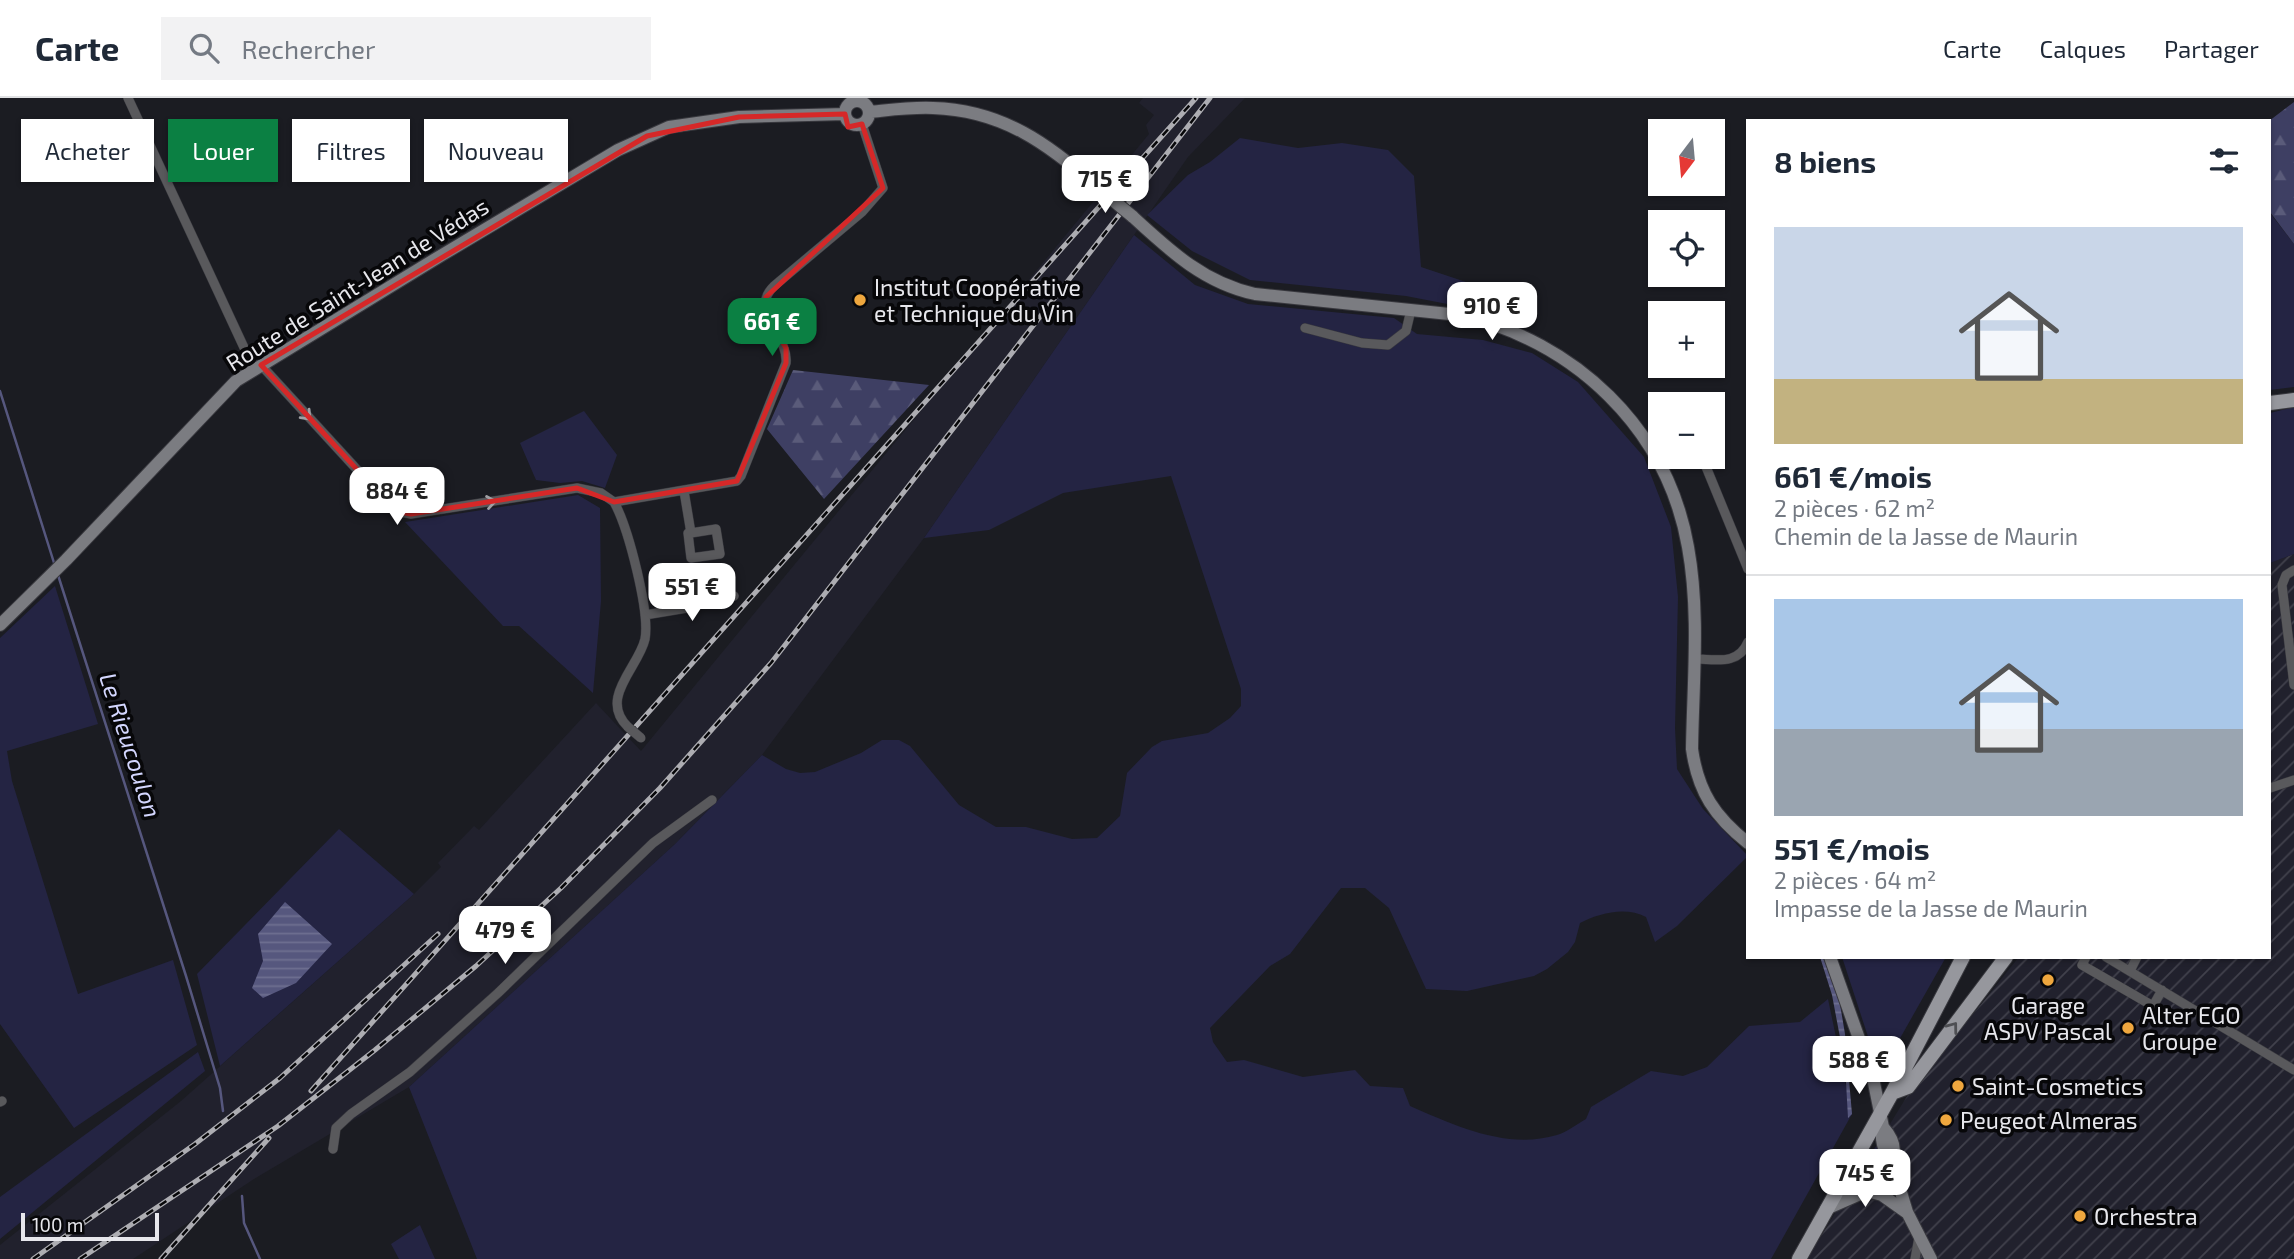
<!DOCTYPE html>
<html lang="fr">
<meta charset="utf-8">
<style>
:root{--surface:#fff;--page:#f2f2f3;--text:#1f2937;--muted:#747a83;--line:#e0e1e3;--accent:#0b8043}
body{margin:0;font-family:"Exo 2",sans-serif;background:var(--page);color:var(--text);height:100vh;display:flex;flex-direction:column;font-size:26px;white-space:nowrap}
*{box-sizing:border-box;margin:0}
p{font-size:23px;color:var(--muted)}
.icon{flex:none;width:38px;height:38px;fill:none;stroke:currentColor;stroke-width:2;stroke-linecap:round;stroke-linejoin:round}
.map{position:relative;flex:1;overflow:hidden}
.side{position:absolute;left:1746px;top:21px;width:525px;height:840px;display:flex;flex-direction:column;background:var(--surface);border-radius:0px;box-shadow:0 2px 5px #0004}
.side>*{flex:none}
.hud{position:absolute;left:21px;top:21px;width:665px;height:63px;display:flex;gap:14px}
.needle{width:46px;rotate:196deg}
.tools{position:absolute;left:1648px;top:21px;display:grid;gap:14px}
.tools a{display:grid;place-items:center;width:77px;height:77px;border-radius:0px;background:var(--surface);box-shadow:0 2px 5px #0004;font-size:35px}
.scale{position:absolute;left:21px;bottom:18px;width:138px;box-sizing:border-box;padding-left:7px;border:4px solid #e7e7ec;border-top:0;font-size:19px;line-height:24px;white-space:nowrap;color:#e7e7ec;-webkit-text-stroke:5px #070709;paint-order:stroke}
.price{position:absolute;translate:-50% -60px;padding:0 16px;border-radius:14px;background:#fff;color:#222;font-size:23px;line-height:46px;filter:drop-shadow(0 2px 4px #0008)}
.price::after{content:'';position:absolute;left:50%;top:42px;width:21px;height:16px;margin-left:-10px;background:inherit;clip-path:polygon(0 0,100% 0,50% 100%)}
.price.active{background:var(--accent);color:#fff}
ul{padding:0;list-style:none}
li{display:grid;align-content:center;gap:14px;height:371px;padding:0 28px}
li+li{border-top:2px solid var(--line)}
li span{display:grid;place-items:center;height:217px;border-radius:0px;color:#555}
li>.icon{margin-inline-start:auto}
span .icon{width:126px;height:126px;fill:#fffc;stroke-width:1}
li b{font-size:30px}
h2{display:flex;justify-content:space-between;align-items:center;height:84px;padding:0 28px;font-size:30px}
.tag{padding:0 24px;border-radius:0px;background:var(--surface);box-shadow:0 2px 5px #0004;font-size:24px;line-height:63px}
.tag.active{background:var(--accent);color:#fff}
header{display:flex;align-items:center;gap:42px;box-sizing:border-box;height:98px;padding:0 35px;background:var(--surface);border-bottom:2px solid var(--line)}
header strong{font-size:33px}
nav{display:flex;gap:38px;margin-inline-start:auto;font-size:24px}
.search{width:490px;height:63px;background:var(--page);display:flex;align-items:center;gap:18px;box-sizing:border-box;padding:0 24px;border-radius:0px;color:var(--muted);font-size:26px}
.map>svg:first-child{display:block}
.built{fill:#21212d}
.industrial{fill:url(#industrial-furrows)}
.grass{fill:#242443}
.forest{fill:url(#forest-firs)}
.water{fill:url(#water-rules)}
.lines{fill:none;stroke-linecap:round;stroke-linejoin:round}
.stream{stroke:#56577e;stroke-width:2.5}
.street-casing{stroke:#38383e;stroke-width:10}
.secondary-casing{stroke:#38383e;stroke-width:14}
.primary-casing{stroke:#38383e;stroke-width:16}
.street{stroke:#59595c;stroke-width:9}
.secondary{stroke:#7b7c81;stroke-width:12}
.primary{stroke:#96979d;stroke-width:14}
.rail-casing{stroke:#adadb2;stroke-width:5}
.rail{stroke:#070709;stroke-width:2.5;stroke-dasharray:8;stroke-linecap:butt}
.street-bridge-casing{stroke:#38383e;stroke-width:10;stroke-linecap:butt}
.secondary-bridge-casing{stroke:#38383e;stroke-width:14;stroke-linecap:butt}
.street-bridge{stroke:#59595c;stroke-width:9}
.secondary-bridge{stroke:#7b7c81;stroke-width:12}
.oneway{stroke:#a0a0a4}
.oneway2{stroke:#4e4f53}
.marked{fill:none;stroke:#d62828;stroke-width:5;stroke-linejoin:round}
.poi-dot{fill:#efa73e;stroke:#070709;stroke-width:2.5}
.labels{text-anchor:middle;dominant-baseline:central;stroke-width:7;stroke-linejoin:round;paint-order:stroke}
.street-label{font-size:23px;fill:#e7e7ec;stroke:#070709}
.poi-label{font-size:23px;fill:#e7e7ec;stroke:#070709;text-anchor:start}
.water-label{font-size:24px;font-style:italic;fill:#d3d6fe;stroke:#070709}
</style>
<header>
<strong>Carte</strong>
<div class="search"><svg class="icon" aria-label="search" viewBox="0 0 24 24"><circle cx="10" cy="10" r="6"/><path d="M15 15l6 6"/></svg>Rechercher</div>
<nav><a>Carte</a><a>Calques</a><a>Partager</a></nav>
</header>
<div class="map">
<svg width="2294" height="1161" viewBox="0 0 2294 1161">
<defs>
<pattern id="industrial-furrows" width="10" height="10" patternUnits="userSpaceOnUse" patternTransform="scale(1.75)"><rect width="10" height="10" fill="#21212d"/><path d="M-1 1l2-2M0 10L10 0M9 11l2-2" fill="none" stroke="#41414c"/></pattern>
<pattern id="forest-firs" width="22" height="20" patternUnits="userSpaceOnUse" patternTransform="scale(1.75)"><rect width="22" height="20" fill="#3e3f63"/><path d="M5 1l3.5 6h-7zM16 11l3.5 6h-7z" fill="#5a5b7a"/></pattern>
<pattern id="water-rules" width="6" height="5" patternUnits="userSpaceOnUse" patternTransform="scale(1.75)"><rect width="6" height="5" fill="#56577e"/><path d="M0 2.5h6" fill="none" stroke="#6e6f90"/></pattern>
</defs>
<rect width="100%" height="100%" fill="#1b1c22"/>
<path class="built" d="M 1143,0 L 1245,0 L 1188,59 L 924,440 L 762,657 L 675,746 L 409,989 L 254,1081 L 133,1161 L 0,1161 L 0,1147 L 181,1003 L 414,796 L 441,769 L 438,765 L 474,728 L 479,732 L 596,605 L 641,653 L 1149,36 L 1146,27 L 1154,17 L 1139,5 Z"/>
<path class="industrial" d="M 2294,456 L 2294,1161 L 1807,1161 L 1906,1000 L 2019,859 L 2270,859 L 2270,465 Z"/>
<path class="grass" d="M 1240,40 L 1298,50 L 1342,45 L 1388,52 L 1414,78 L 1421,169 L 1493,193 L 1499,216 L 1406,198 L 1250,182 L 1192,153 L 1147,117 L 1188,77 L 1210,64 Z
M 2270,115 L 2294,146 L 2294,289 L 2270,292 Z
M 1134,137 L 1195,187 L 1248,206 L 1394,220 L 1417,236 L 1483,242 L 1532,255 L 1578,284 L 1644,359 L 1671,429 L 1678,499 L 1675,630 L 1677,671 L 1703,711 L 1748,758 L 1677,828 L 1655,844 L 1646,819 C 1626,808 1599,815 1580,825 L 1575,844 L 1568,854 L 1547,871 L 1534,878 L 1467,893 L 1426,891 L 1389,810 L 1365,790 L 1341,790 L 1290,856 L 1270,868 L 1210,930 L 1213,944 L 1227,964 L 1244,962 L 1303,979 L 1355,972 L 1370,988 L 1403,990 L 1410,1008 C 1456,1028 1507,1052 1557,1037 C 1567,1034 1577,1026 1586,1021 L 1591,1009 L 1651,973 L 1683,978 L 1707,969 L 1749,928 L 1800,924 L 1828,901 L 1852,1016 L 1771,1161 L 477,1161 L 409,989 L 675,746 L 762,657 L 786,671 L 800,675 L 815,674 L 861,655 L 882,642 L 899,642 L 910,648 L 959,707 L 996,729 L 1026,729 L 1072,741 L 1097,740 L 1120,718 L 1127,675 L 1152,649 L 1162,643 L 1208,635 L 1230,620 L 1241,608 L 1241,591 L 1171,378 L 1063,395 L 989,432 L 924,440 Z
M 2294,309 L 2294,456 L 2270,465 L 2270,315 Z
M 584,313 L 617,357 L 605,390 L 582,383 L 560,385 L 536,382 L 520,345 Z
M 578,397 L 600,410 L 601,503 L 593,595 L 519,528 L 503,528 L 405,424 Z
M 55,488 L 98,626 L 7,653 L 12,683 L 78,896 L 173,862 L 197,947 L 74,1030 L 0,926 L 0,540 Z
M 339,731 L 414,796 L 220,968 L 197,876 Z
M 1842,859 L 1946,859 L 1890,958 L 1875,960 Z
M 198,954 L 205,973 L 0,1141 L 0,1099 Z
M 1878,1045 L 1881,1048 L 1887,1068 C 1879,1082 1866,1088 1850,1090 Z
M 420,1127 L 435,1161 L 399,1161 L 391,1146 Z"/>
<path class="forest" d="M 2294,4 L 2294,146 L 2270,114 L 2269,23 Z
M 793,272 L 929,287 L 824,401 L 767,331 Z"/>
<path class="water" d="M 285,804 L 332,846 L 296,885 L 263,900 L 252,890 L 263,863 L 258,836 Z
M 1820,859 L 1825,859 L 1840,906 L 1845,936 L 1852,1016 L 1848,1020 L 1845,966 L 1832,897 Z"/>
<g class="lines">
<path class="stream" d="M 0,293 L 55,468
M 58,477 L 186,878 L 220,990 L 223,1013
M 242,1098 L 244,1125 L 260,1161"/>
<defs>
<path id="street" d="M 128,0 L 254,271
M 1305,230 L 1362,245 L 1388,247 L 1406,233 L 1411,212
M 261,267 L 395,413 L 411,416 L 577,390 L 601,395 L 614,404 L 737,383 L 741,378 L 786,265 C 789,237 748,213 774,188 L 862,114 L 883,90 L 862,26
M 1702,359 L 1748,471
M 684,393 L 691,435 L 716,431 L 720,456 L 691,460 L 688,435 L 691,435
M 614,404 C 628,429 650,513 645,541 C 639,569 598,600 628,629
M 2294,472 L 2286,477 L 2282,487 L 2294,587
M 645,517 L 687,510 L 690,507 L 734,498
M 1695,561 C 1715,561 1738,568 1748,544
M 2270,690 L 2294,682
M 2086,859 L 2082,867 L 2153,908 L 2162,892
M 2106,859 L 2294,972
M 2130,873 L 2137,859
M 0,1004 L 2,1003
M 333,1051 L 336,1030 L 351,1016 L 410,974 L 498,895 L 653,745 L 712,702
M 1915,1161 L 1919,1139"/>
<path id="secondary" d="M845 15a12 12 0 1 1 24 0a12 12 0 1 1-24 0Z
M 869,14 C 890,12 911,9 933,10 C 1002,12 1049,46 1098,90
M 1132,118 C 1170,153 1204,185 1255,196 L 1459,217 C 1575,243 1667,330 1688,449 C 1700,515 1693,584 1692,651 C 1698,694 1715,719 1748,745
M 0,527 L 66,462 L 236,283 L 442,157 L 618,52 L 669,29 L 739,19 L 845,16
M 1830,859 L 1873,980 L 1883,1029 C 1880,1039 1883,1054 1891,1061 L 1907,1114 L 1931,1161
M 1883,1029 C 1891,1038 1897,1049 1892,1061
M 1867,1093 L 1894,1071
M 1826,1111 L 1867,1093 L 1882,1097 L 1906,1114"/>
<path id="primary" d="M 2270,305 L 2294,302
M 1870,971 L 1892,972 L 1907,966
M 1892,995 L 1908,989 L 2006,859
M 1799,1161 L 1892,995 L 1963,859"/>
</defs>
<use href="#street" class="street-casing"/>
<use href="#secondary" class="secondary-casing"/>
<use href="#primary" class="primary-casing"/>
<use href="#street" class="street"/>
<use href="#secondary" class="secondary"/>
<use href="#primary" class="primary"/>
<defs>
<path id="rail" d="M 311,993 L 1196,0
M 33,1161 L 195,1046 L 280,980 L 438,836
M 80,1161 L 278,1028 L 375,952 L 476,868 L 561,790 L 660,690 L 771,565 L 1210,0
M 161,1161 L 269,1040"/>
</defs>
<use href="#rail" class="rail-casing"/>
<use href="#rail" class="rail"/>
<defs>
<path id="street-bridge" d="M 628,629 L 641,640"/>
<path id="secondary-bridge" d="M 1098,90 L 1132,118"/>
</defs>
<use href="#street-bridge" class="street-bridge-casing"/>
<use href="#secondary-bridge" class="secondary-bridge-casing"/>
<use href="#street-bridge" class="street-bridge"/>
<use href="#secondary-bridge" class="secondary-bridge"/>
</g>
<defs><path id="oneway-chevron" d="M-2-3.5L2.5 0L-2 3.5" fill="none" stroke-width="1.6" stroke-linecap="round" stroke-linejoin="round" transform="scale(1.75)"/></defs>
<g class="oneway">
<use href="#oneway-chevron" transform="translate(307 318) rotate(47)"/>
<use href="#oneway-chevron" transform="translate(491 404) rotate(-9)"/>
</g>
<use class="oneway2" href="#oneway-chevron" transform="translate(1953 929) rotate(-53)"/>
<path class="marked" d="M 845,16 L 848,29 L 862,26 L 883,90 L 766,199 L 766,217 L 786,250 L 786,265 L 737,383 L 614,404 L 577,390 L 411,416 L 395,413 L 261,267 L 647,38 L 739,19 Z"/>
<g class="poi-dot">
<circle cx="860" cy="202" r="7"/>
<circle cx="2048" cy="882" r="7"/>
<circle cx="2128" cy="930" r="7"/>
<circle cx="1958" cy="988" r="7"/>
<circle cx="1946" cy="1022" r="7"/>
<circle cx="2080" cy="1118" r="7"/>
</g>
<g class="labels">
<g class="street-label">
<text transform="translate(357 186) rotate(-32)">Route de Saint-Jean de Védas</text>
</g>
<g class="poi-label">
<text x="874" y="189">Institut Coopérative<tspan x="874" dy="26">et Technique du Vin</tspan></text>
<text x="2048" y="907" text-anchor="middle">Garage<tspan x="2048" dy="26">ASPV Pascal</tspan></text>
<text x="2142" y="917">Alter EGO<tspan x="2142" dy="26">Groupe</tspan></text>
<text x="1972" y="988">Saint-Cosmetics</text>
<text x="1960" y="1022">Peugeot Almeras</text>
<text x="2094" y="1118">Orchestra</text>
</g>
<g class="water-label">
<text transform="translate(131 647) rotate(72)">Le Rieucoulon</text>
</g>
</g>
</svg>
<div class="tools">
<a><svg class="needle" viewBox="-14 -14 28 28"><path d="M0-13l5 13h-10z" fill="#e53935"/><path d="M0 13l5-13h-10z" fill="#747a83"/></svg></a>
<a><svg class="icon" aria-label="locate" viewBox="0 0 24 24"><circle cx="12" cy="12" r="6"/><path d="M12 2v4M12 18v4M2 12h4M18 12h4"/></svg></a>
<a>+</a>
<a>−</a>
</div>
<div class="scale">100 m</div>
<b class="price" style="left:1105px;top:117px">715 €</b>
<b class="price" style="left:1492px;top:244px">910 €</b>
<b class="price active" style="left:772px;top:260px">661 €</b>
<b class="price" style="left:397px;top:429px">884 €</b>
<b class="price" style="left:692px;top:525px">551 €</b>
<b class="price" style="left:505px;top:868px">479 €</b>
<b class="price" style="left:1859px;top:998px">588 €</b>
<b class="price" style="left:1865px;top:1111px">745 €</b>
<div class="hud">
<a class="tag">Acheter</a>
<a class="tag active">Louer</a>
<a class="tag">Filtres</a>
<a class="tag">Nouveau</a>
</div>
<section class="side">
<h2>8 biens<svg class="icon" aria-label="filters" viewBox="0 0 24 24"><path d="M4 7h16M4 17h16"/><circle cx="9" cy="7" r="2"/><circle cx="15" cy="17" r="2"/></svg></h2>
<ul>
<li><span style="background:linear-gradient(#c9d6e8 70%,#c2b280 0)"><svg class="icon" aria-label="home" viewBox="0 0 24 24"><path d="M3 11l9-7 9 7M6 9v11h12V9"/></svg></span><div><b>661 €/mois</b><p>2 pièces · 62 m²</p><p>Chemin de la Jasse de Maurin</p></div></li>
<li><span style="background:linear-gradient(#a9c7e8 60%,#9aa5b1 0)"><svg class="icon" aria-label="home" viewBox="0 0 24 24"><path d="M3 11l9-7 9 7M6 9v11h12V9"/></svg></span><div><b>551 €/mois</b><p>2 pièces · 64 m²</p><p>Impasse de la Jasse de Maurin</p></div></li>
</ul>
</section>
</div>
